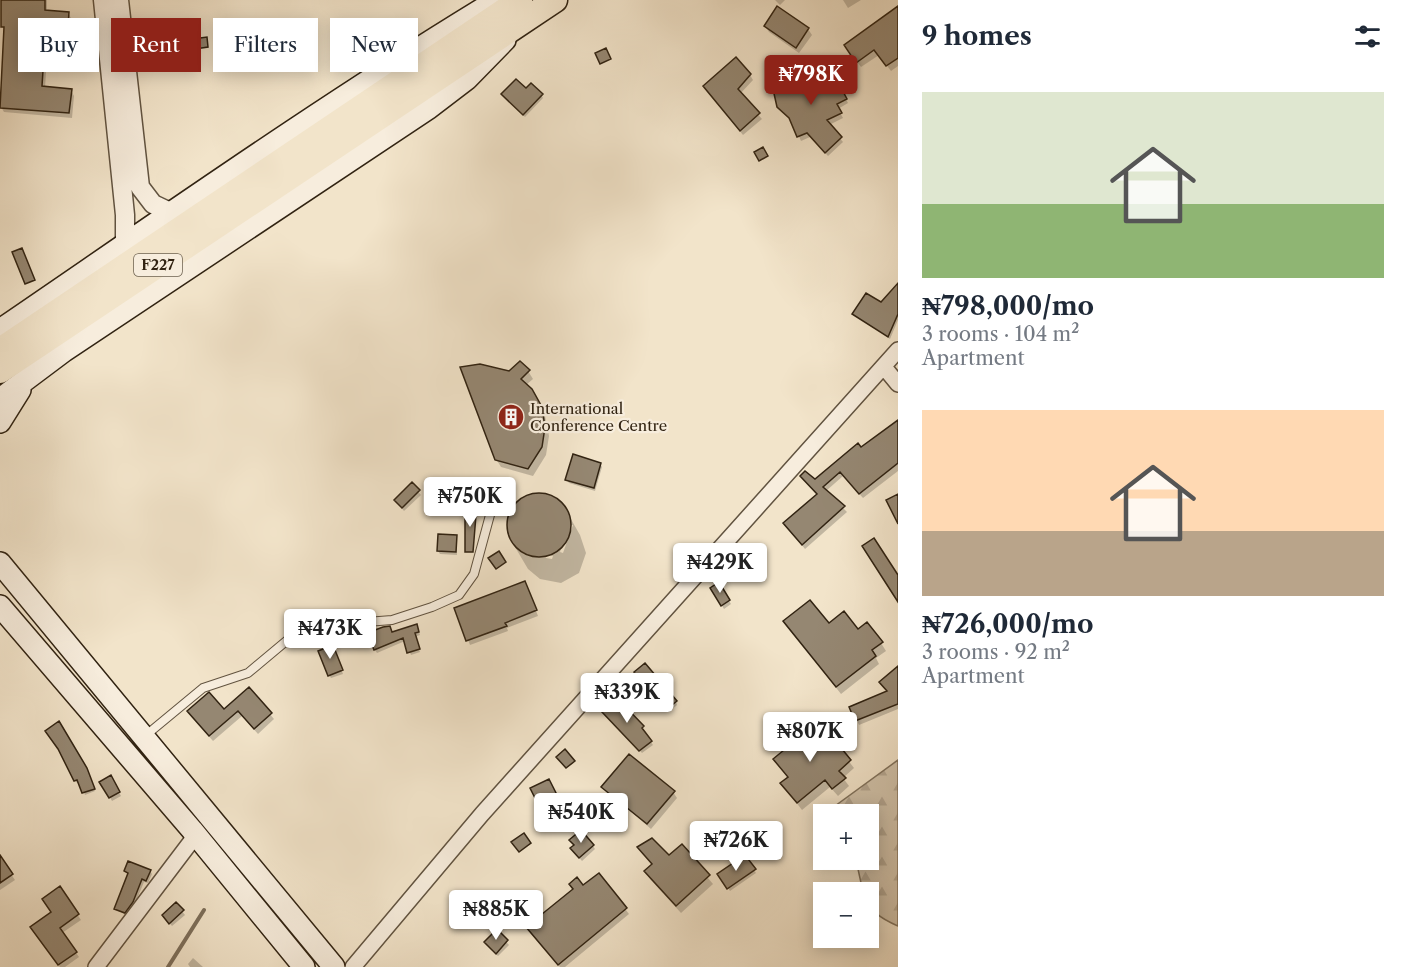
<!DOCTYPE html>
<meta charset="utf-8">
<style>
:root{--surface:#fff;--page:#f6f6f7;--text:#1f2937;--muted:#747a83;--accent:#8f2418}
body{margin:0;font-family:"Libre Caslon Text",serif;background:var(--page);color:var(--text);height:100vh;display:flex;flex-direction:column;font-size:22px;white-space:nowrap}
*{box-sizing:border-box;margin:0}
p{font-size:20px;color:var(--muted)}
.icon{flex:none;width:33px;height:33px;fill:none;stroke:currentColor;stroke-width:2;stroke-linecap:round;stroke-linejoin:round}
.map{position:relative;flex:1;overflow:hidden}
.details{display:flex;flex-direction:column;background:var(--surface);width:510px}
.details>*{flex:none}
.banner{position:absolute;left:18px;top:18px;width:570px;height:54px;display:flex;gap:12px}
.buttons{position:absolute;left:813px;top:804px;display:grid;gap:12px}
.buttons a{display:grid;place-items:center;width:66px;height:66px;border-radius:0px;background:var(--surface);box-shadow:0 3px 15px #0003;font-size:30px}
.price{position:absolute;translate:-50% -51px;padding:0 14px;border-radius:6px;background:#fff;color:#222;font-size:20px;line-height:39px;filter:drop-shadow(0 2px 3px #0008)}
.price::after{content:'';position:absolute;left:50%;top:36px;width:18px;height:14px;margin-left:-9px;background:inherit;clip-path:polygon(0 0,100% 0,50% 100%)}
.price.on{background:var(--accent);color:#fff}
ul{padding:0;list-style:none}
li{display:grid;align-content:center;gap:12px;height:318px;padding:0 24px}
li span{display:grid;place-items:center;height:186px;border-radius:0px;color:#555}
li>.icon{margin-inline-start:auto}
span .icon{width:108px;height:108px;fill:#fffc;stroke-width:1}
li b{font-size:26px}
h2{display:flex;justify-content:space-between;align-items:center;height:72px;padding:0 24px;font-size:26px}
.pill{padding:0 21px;border-radius:0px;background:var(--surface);box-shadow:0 3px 15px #0003;font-size:21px;line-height:54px}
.pill.on{background:var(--accent);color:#fff}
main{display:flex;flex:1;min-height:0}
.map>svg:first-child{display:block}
.forest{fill:url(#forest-firs);stroke:#81735e;stroke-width:1.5}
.shadow{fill:#0003;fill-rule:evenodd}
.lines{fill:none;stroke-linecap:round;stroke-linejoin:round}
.stream{stroke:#7d6f5b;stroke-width:4}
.building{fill:#958772;stroke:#312312;stroke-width:1.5}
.service-casing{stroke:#615340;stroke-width:10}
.minor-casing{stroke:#615340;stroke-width:18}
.tertiary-casing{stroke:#615340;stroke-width:21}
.secondary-casing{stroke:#312312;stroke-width:24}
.primary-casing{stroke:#312312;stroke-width:27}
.service{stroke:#f7eddd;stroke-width:8}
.minor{stroke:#f7eddd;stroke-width:15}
.tertiary{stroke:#f7eddd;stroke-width:18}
.secondary{stroke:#f7eddd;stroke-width:21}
.primary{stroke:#f2e4ca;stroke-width:24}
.labels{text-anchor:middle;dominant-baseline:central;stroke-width:4.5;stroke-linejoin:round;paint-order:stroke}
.shield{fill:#f7eddd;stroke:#6c604f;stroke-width:1.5}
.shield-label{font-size:14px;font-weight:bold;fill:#312312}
.poi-label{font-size:15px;fill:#312312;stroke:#f7eddd;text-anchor:start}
</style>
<main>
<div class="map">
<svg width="898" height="967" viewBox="0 0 898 967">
<defs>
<pattern id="forest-firs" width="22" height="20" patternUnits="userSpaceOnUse" patternTransform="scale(1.5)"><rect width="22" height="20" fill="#d1c3ab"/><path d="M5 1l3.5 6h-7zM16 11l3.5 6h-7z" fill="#b4a792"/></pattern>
</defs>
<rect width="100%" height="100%" fill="#f2e4ca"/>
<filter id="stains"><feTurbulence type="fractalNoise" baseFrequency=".00333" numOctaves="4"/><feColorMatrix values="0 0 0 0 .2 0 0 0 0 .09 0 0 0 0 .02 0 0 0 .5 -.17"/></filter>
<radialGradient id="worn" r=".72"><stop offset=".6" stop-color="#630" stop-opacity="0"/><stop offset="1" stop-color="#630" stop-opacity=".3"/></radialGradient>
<path class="forest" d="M 898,760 L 898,926 C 882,919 868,912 868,892 L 863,892 L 856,860 L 868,860 L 868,814 L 838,814 L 835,806 Z"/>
<path class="shadow" d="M 2,0 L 47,0 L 47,11 L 68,13 L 71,18 L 70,31 L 49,29 L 45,88 L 71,90 L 74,96 L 72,118 L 4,112 L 1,107 L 6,31 L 3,26 Z
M 775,0 L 785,0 L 780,5 Z
M 843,0 L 861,0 L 848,8 Z
M 778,8 L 808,29 L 812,35 L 799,53 L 769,32 L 765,26 Z
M 898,8 L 898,66 L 891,71 L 879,55 L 861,67 L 849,51 Z
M 831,71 L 848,103 L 838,109 L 843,118 L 829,125 L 843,142 L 828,156 L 810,137 L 801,141 L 792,121 L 779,106 L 804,84 Z
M 750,75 L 753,80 L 740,94 L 762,119 L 743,135 L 708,92 Z
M 526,90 L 541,95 L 543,98 L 525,117 L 503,95 Z
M 898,285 L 898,320 L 890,339 L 854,314 L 882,304 Z
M 528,371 L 533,379 L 526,385 L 545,416 L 549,436 L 546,455 L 533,476 L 501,467 L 496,459 L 510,373 Z
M 898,422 L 898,471 L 863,498 L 843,476 L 826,491 L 847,512 L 805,549 L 788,528 L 818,495 L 805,481 L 815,481 Z
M 600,464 L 602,467 L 595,491 L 569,483 L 567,480 Z
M 412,485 L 421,495 L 404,511 L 396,501 Z
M 539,495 L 557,500 L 564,507 L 580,535 L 586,553 L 579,573 L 561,583 L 540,579 L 528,569 L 512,542 L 509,526 L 514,508 L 524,497 ZM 570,525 L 573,525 L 563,553 L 560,552 ZM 523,551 L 553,556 L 552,559 L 523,554 Z
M 456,537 L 457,555 L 440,554 L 438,551 Z
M 718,584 L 731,604 L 724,609 L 712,589 Z
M 527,588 L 538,616 L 507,628 L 508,631 L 470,645 L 468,640 Z
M 829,625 L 858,631 L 881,643 L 886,651 L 876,658 L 879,664 L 841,694 L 790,629 Z
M 418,629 L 420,635 L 415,637 L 420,652 L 411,655 L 405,641 L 377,653 L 375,650 L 392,633 Z
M 334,651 L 343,674 L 331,678 L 329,675 Z
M 898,668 L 898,709 L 859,725 L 851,707 L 888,692 Z
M 638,675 L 676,702 L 677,705 L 669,712 Z
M 249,689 L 274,719 L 258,734 L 242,716 L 213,741 L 192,717 L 224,712 Z
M 603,713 L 643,726 L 643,731 L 653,745 L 642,753 Z
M 58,723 L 95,791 L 85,795 L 80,782 L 77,783 L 61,751 Z
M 786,728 L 814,746 L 828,734 L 854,768 L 843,778 L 849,786 L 838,796 L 830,787 L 802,810 L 782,784 L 789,778 L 775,760 L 796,742 Z
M 110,777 L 121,796 L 112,801 L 102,783 Z
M 548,781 L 556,797 L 540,805 L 532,789 Z
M 603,787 L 673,792 L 677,798 L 651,829 Z
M 593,846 L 595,849 L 582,861 L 574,852 Z
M 681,846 L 713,884 L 681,913 L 650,879 L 646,871 L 653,865 L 639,847 L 669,857 Z
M 745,857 L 756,873 L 730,891 L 719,875 Z
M 0,858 L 15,880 L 0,890 Z
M 125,871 L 150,871 L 152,874 L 148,883 L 144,882 L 134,906 L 127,916 L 116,909 L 129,875 Z
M 599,875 L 629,914 L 565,967 L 560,967 L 532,933 Z
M 59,888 L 81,920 L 62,933 L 79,957 L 65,967 L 60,967 L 34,932 L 53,913 Z
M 176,904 L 185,915 L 172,926 L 166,919 Z
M 497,932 L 509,945 L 498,956 L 488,946 Z
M 193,958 L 203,967 L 190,967 L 188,964 Z"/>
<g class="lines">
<path class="stream" d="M 168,967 L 204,910"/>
</g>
<path class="building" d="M 1,0 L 45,0 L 45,10 L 69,12 L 68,26 L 46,24 L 42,86 L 72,89 L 69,113 L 0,108 L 4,27 L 1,27 Z
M 777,6 L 809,28 L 796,48 L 764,26 Z
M 898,6 L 898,58 L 886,66 L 874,50 L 856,63 L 844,45 Z
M 207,37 L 208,47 L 195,49 L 193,39 Z
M 606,48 L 611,59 L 600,64 L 595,53 Z
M 736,57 L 751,74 L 738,89 L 760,113 L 740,131 L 703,86 Z
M 831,69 L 847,99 L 837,104 L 842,113 L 827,120 L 842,137 L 825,153 L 807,133 L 797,137 L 789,118 L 777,107 L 771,80 L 796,75 L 805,83 Z
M 516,79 L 526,88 L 531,83 L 543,94 L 523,115 L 501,94 Z
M 763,147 L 768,156 L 759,161 L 754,152 Z
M 22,248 L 35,280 L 25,284 L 12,252 Z
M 898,283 L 898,314 L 888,337 L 852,314 L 866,293 L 881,302 Z
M 520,361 L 530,370 L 521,379 L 532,389 L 542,407 L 545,427 L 542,447 L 528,469 L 495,460 L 460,367 L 480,364 L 509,371 Z
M 898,420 L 898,463 L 859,494 L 840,472 L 823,487 L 845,506 L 802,545 L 783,523 L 817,494 L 800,476 L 805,471 L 815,479 L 858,443 L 861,447 Z
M 573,454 L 601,463 L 594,488 L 565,480 Z
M 412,482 L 420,490 L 402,508 L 394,500 Z
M507 525a32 32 0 1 1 64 0a32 32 0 1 1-64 0Z
M 898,494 L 898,524 L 886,500 Z
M 465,498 L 476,515 L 473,552 L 465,552 Z
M 438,534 L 457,535 L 456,552 L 437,551 Z
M 874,538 L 898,575 L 898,602 L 862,546 Z
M 499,551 L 506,562 L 496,569 L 488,558 Z
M 525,581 L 537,610 L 505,623 L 507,626 L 466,641 L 454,608 Z
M 719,582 L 730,600 L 721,606 L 710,588 Z
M 810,600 L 829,623 L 844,611 L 858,629 L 867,622 L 883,642 L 872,650 L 876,656 L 836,687 L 783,621 Z
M 417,624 L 419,632 L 415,633 L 420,649 L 407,653 L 403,638 L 374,650 L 367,633 L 383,627 L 390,626 L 392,632 Z
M 333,645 L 343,670 L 328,676 L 318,651 Z
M 645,663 L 677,701 L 666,710 L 634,672 Z
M 898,666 L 898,704 L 855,721 L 849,707 L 887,691 L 879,682 Z
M 249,687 L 272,713 L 254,729 L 238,711 L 209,736 L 187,711 L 209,692 L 224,709 Z
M 617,698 L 644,726 L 642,728 L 652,741 L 639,751 L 602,712 Z
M 793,720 L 814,744 L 828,732 L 851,760 L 839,771 L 846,778 L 832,789 L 825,780 L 797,803 L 780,783 L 788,777 L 773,759 L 795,741 L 784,728 Z
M 59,721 L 87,768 L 95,789 L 82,793 L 77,780 L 74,781 L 58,749 L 45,731 Z
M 565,749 L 575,761 L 566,768 L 556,757 Z
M 629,754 L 675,791 L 647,824 L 601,787 Z
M 111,775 L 120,792 L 109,798 L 99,782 Z
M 549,779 L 556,793 L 537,802 L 530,788 Z
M 581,830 L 594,845 L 579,858 L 570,848 L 574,845 L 569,840 Z
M 524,833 L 531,843 L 519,852 L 511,842 Z
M 652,838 L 669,855 L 682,844 L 710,875 L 676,906 L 644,871 L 652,864 L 637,847 Z
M 0,855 L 13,874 L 0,883 Z
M 745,855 L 756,869 L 727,889 L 717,874 Z
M 128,861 L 151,870 L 146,881 L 142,879 L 133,902 L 125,913 L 114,909 L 128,873 L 124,871 Z
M 599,873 L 627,908 L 558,965 L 526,927 L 573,889 L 569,884 L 577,877 L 583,885 Z
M 60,886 L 79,914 L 60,928 L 77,952 L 58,965 L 30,927 L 51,912 L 42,899 Z
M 176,902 L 184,910 L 169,924 L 162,915 Z
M 497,929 L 508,940 L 496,954 L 484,942 Z"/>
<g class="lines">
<defs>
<path id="service" d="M 145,736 L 203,688 L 248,673 L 303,627 L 392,620 L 432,607 L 459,595 L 474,574 L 490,515"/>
<path id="minor" d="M 884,367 L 898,384
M 96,967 L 196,835
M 353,967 L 482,814 L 898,350"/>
<path id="tertiary" d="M 103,0 L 125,215 L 125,243
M 119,0 L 140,187 L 153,204 L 172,213"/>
<path id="secondary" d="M 0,330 C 164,218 327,103 497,0
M 0,399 L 64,351 L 429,108 L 467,79 L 505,40
M 0,422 L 20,390
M 0,563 L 334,967
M 0,606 L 192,830 L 304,967"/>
<path id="primary" d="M 0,350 L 520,0
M 0,371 L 555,0"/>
</defs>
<use href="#service" class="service-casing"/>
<use href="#minor" class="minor-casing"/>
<use href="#tertiary" class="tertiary-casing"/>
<use href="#secondary" class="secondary-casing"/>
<use href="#primary" class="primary-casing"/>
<use href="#service" class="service"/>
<use href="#minor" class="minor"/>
<use href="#tertiary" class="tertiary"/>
<use href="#secondary" class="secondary"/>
<use href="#primary" class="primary"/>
</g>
<defs>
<symbol id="building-disc" viewBox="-11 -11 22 22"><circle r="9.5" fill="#8f2418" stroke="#f7eddd"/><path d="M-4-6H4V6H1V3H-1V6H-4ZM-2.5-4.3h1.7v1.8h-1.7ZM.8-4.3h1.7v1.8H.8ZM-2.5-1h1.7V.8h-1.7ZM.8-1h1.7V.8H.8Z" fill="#fff"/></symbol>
</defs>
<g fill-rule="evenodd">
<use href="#building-disc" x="496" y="402" width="30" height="30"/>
</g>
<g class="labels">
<rect class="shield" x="134" y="254" width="48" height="22" rx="4.5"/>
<g class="shield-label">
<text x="158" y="265">F227</text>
</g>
<g class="poi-label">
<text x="530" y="408">International<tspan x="530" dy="17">Conference Centre</tspan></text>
</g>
</g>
<rect width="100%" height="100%" filter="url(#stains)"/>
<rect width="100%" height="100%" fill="url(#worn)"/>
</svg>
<div class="buttons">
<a>+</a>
<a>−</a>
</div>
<b class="price on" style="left:811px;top:106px">₦798K</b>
<b class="price" style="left:470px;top:528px">₦750K</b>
<b class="price" style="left:720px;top:594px">₦429K</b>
<b class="price" style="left:330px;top:660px">₦473K</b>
<b class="price" style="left:627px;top:724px">₦339K</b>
<b class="price" style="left:810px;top:763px">₦807K</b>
<b class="price" style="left:581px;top:844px">₦540K</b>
<b class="price" style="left:736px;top:872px">₦726K</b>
<b class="price" style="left:496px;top:941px">₦885K</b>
<div class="banner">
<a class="pill">Buy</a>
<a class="pill on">Rent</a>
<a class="pill">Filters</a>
<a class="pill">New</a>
</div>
</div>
<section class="details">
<h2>9 homes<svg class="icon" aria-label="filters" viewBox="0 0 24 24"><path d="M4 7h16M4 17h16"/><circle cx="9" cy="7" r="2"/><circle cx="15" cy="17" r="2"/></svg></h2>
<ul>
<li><span style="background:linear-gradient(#dfe7d0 60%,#8fb573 0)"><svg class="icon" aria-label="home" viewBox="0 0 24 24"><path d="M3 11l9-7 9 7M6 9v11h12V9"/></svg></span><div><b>₦798,000/mo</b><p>3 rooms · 104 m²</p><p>Apartment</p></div></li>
<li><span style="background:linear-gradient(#ffd9b3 65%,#b9a48a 0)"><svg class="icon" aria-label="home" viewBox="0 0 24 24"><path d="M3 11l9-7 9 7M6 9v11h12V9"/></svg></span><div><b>₦726,000/mo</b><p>3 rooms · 92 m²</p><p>Apartment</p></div></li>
</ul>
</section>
</main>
